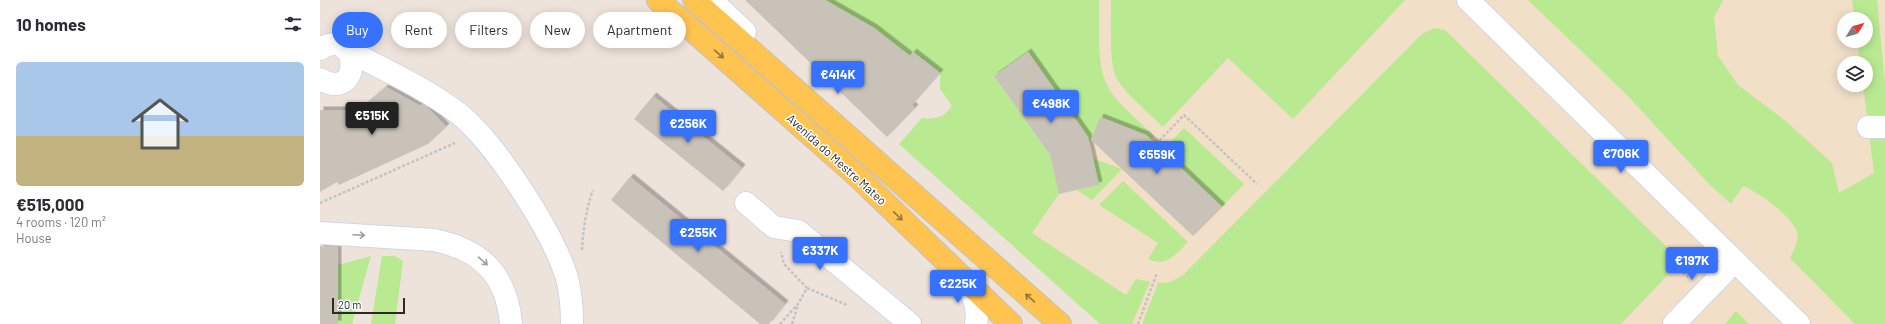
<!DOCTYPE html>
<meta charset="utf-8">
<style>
:root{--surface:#fff;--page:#f2f2f3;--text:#2b2b33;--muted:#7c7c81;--accent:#3772ff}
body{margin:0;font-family:Barlow,sans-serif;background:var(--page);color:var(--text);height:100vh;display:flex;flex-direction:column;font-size:15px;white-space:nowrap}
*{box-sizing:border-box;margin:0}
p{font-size:13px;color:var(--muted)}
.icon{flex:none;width:22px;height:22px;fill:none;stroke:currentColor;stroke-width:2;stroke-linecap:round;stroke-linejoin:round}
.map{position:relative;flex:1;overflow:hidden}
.drawer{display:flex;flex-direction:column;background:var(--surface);width:320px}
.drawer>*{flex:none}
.banner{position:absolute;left:12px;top:12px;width:380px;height:36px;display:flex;gap:8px}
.needle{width:26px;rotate:53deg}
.controls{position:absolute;left:1517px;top:12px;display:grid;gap:8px}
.controls a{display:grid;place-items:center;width:36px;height:36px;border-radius:50%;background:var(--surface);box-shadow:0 2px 10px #0003;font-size:20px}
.scale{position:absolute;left:12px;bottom:10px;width:73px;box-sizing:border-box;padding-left:4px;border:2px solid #2a2a2a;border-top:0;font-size:11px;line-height:14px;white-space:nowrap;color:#2a2a2a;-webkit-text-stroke:3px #fff;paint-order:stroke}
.price{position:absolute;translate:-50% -34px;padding:0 9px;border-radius:4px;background:var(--accent);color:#fff;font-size:13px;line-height:26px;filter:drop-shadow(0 1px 2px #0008)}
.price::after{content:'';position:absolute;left:50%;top:24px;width:12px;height:9px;margin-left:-6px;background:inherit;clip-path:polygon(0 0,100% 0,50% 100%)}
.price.on{background:#222;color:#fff}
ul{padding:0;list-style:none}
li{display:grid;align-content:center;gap:8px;height:212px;padding:0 16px}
li span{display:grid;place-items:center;height:124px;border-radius:6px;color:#555}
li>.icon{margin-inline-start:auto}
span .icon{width:72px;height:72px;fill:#fffc;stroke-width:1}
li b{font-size:17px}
h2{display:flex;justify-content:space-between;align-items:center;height:48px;padding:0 16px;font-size:17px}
.tag{padding:0 14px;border-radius:18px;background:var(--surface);box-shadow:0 2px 10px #0003;font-size:14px;line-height:36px}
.tag.on{background:var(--accent);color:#fff}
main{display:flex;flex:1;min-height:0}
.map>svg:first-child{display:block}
.education{fill:#f1dfc8;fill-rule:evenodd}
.green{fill:#b9ea91}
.building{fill:#c8c2b9;filter:url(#shadow)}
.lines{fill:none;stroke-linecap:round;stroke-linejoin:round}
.minor-casing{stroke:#d0d6e5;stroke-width:24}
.major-casing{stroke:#c3c3c3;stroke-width:24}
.path{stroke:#c3c3c3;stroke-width:2.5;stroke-dasharray:3 2;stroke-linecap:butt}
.minor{stroke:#fff;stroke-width:22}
.major{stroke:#ffc34f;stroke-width:22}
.oneway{stroke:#94763c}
.oneway2{stroke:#9f9f9f}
.labels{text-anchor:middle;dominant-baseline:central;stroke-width:3;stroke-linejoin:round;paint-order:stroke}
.street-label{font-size:12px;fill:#2a2a2a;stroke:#fff}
</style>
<main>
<section class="drawer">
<h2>10 homes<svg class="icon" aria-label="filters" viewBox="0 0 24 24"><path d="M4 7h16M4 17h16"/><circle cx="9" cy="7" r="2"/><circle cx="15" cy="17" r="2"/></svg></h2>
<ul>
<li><span style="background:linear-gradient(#a9c7e8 60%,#c2b280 0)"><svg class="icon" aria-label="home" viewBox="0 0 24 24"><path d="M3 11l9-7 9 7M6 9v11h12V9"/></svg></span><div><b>€515,000</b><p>4 rooms · 120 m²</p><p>House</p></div></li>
</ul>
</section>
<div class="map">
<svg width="1565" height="324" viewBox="0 0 1565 324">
<defs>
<filter id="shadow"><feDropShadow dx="3.5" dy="-3.5" stdDeviation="0" flood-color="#0004"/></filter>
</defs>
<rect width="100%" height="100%" fill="#eee3db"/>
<path class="education" d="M 652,0 L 1565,0 L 1565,324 L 780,324 L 626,186 ZM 1524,19 L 1546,19 L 1546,41 L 1524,41 ZM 1524,63 L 1546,63 L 1546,85 L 1524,85 Z"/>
<path class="green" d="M 505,0 L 779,0 C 780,25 776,61 786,83 C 794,102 820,121 834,136 L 808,163 L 806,161 L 818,132 L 780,117 L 769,146 L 764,132 L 708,52 L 674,76 L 730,155 L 739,194 L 712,233 L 806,295 L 816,279 L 830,282 L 812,324 L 780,324 L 579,144 L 602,118 C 616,120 624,117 632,106 L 620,89 L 620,73 L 593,52 L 590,56 L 554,28 Z
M 791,0 L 1085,0 L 973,119 L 908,58 L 843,127 C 830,114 803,92 796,77 C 789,62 791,18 791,0 Z
M 1208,0 L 1403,0 L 1394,17 L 1398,56 L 1418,85 L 1467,122 L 1512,163 L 1519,193 L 1554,173 L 1543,85 L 1546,85 L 1546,63 L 1540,63 L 1537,41 L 1546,41 L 1546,19 L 1535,19 L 1532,0 L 1557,0 L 1565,83 L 1565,324 L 1535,324 L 1470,258 C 1473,251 1480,240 1477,232 C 1471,215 1438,192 1423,186 L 1411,204 L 1390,185 L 1306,94 Z
M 1114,28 L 1125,30 L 1361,261 L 1301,324 L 822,324 L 838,283 L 850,282 L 863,275 L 1102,34 Z
M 864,128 L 924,184 L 902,207 L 843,150 Z
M 772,158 L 802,169 L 772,200 L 757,190 L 778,185 Z
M 803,181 L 868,242 C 856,254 846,268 828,259 L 838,243 L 779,205 Z
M 51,256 L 32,324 L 18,324 L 18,265 Z
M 62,256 L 75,256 L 83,261 L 75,324 L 51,324 Z
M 1416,311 L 1429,324 L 1405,324 Z"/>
<path class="building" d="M 425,0 L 505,0 L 554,28 L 590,56 L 593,52 L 620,73 L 592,105 L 595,108 L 567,137 Z
M 708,52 L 768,137 L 779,185 L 739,194 L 730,155 L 674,76 Z
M 66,87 L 100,106 L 102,104 L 107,107 L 126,127 L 108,144 L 19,185 L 17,182 L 0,192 L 0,110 L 39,110 Z
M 333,96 L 422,168 L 403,191 L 314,119 Z
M 780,117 L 826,135 L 902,207 L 873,236 L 771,140 Z
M 310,177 L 465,304 L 449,324 L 440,324 L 291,200 Z
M 0,246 L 18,247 L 18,324 L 0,324 Z"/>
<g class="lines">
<defs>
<path id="minor" d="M 391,0 L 425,32
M 1148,0 L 1479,324
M 0,49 C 41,24 43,104 0,79
M 25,49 C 62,69 104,87 138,113 C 175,142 236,236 248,282 C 251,296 252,310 252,324
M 1548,127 L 1565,127
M 426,203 L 454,227 L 478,231 L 590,324
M 0,233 L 114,240 C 162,250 187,275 191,324
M 648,283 C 653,297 659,309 656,324
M 1354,324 L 1415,261"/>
<path id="major" d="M 338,0 L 536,175 L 691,324
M 374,0 L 740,324"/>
</defs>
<use href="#minor" class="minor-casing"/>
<use href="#major" class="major-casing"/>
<path class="path" d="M 836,144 L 864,115 L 937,184
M 0,203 L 135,143
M 262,250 C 263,230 266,209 273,190
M 1363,272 L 1368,277
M 487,288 L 527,305
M 460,324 L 478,304 L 487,288 L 464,264 L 461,252
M 472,324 L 478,305
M 818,324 L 837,273"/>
<use href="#minor" class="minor"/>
<use href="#major" class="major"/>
</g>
<defs><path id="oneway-shaft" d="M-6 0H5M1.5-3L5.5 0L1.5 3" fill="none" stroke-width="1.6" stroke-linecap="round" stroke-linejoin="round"/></defs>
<g class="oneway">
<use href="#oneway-shaft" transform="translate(399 54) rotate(41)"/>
<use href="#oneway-shaft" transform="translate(578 216) rotate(44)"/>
<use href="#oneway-shaft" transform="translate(710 298) rotate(-139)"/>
</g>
<g class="oneway2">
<use href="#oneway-shaft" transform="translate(39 235) rotate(3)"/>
<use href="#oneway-shaft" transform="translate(163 261) rotate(41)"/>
</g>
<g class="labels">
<g class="street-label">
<text transform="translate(517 159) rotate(42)">Avenida do Mestre Mateo</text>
</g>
</g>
</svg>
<div class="controls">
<a><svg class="needle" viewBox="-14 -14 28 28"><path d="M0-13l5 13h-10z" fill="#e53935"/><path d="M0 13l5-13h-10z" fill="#7c7c81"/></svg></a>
<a><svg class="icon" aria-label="layers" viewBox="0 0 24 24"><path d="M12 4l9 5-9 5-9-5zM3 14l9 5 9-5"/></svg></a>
</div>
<div class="scale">20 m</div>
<b class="price" style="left:518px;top:95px">€414K</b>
<b class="price" style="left:731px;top:124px">€498K</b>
<b class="price on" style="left:52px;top:136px">€515K</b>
<b class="price" style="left:368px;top:144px">€256K</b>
<b class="price" style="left:1301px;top:174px">€706K</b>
<b class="price" style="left:837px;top:175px">€559K</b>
<b class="price" style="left:378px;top:253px">€255K</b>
<b class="price" style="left:500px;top:271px">€337K</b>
<b class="price" style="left:1372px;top:281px">€197K</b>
<b class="price" style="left:638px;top:304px">€225K</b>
<div class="banner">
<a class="tag on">Buy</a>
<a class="tag">Rent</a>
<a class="tag">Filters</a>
<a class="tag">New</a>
<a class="tag">Apartment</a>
</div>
</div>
</main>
